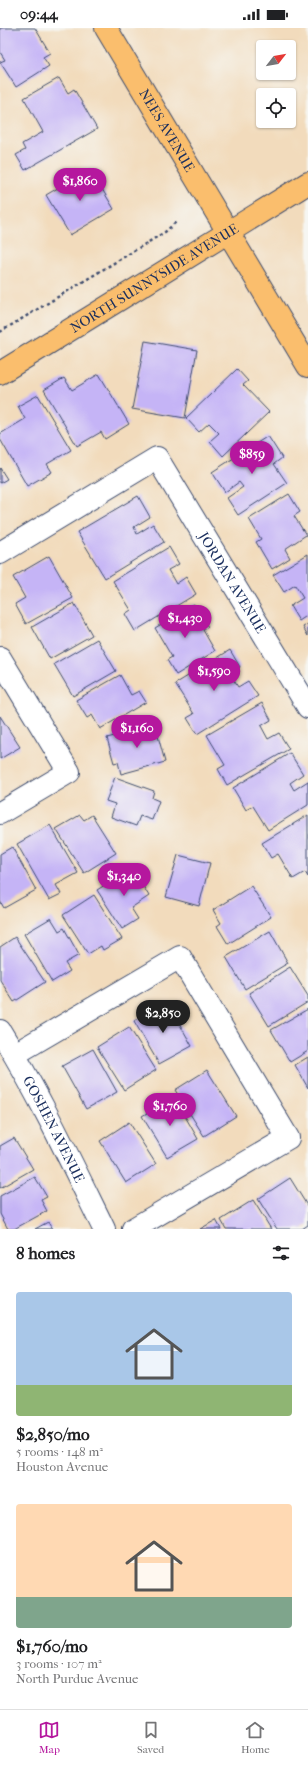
<!DOCTYPE html>
<meta charset="utf-8">
<style>
:root{--surface:#fff;--page:#f2f2f2;--text:#202124;--muted:#757577;--line:#e0e0e0;--accent:#b5179e}
body{margin:0;font-family:"IM FELL French Canon",serif;background:var(--page);color:var(--text);height:100vh;display:flex;flex-direction:column;font-size:15px;white-space:nowrap}
*{box-sizing:border-box;margin:0}
p{font-size:13px;color:var(--muted)}
.icon{flex:none;width:22px;height:22px;fill:none;stroke:currentColor;stroke-width:2;stroke-linecap:round;stroke-linejoin:round}
.map{position:relative;height:1201px;overflow:hidden}
.side{display:flex;flex-direction:column;background:var(--surface);flex:1}
.side>*{flex:none}
.needle{width:26px;rotate:59deg}
.buttons{position:absolute;left:256px;top:12px;display:grid;gap:8px}
.buttons a{display:grid;place-items:center;width:40px;height:40px;border-radius:4px;background:var(--surface);box-shadow:0 1px 3px #0004;font-size:20px}
.price{position:absolute;translate:-50% -34px;padding:0 9px;border-radius:14px;background:var(--accent);color:#fff;font-size:13px;line-height:26px;filter:drop-shadow(0 1px 2px #0008)}
.price::after{content:'';position:absolute;left:50%;top:24px;width:12px;height:9px;margin-left:-6px;background:inherit;clip-path:polygon(0 0,100% 0,50% 100%)}
.price.current{background:#222;color:#fff}
ul{padding:0;list-style:none}
li{display:grid;align-content:center;gap:8px;height:212px;padding:0 16px}
li span{display:grid;place-items:center;height:124px;border-radius:4px;color:#555}
li>.icon{margin-inline-start:auto}
span .icon{width:72px;height:72px;fill:#fffc;stroke-width:1}
li b{font-size:17px}
h2{display:flex;justify-content:space-between;align-items:center;height:48px;padding:0 16px;font-size:17px}
.status{display:flex;justify-content:space-between;align-items:center;height:28px;padding:0 20px;background:var(--surface);direction:ltr}
.status svg{height:11px;fill:currentColor}
.tabs{display:flex;justify-content:space-around;align-items:center;height:56px;border-top:1px solid var(--line);background:var(--surface);font-size:11px;color:var(--muted)}
.tabs a{display:grid;justify-items:center;gap:2px}
.tabs .current{color:var(--accent)}
.map>svg:first-child{display:block}
.building{fill:#c5b4f6}
.lines{fill:none;stroke-linecap:round;stroke-linejoin:round}
.minor-casing{stroke:#3b496c;stroke-width:24}
.major-casing{stroke:#3b496c;stroke-width:24}
.path{stroke:#3b496c;stroke-width:2.5;stroke-dasharray:3 3;stroke-linecap:butt}
.minor{stroke:#fff;stroke-width:22}
.major{stroke:#fabe6d;stroke-width:22}
.labels{text-anchor:middle;dominant-baseline:central;stroke-width:4;stroke-linejoin:round;paint-order:stroke}
.street-label{font-size:14px;fill:#1b2f5e;stroke:#f6f6f2}
</style>
<div class="status"><b>09:44</b><svg viewBox="0 0 49 12"><path d="M0 12V9h3v3zM5 12V6h3v6zM10 12V3h3v9zM15 12V0h3v12zM26 1h20v11H26zM47 4h2v5h-2z"/></svg></div>
<div class="map">
<svg width="308" height="1201" viewBox="0 0 308 1201">
<rect width="100%" height="100%" fill="#f6f6f2"/>
<filter id="ink" filterUnits="userSpaceOnUse"><feTurbulence type="fractalNoise" baseFrequency=".025" numOctaves="2"/><feDisplacementMap in="SourceGraphic" scale="8" xChannelSelector="R" yChannelSelector="G"/><feConvolveMatrix kernelMatrix="1 2 1 2 8 2 1 2 1" color-interpolation-filters="sRGB"/></filter>
<filter id="wash" filterUnits="userSpaceOnUse"><feTurbulence type="fractalNoise" baseFrequency=".012" numOctaves="4" result="noise"/><feDisplacementMap in="SourceGraphic" scale="16" xChannelSelector="R" yChannelSelector="G"/><feGaussianBlur stdDeviation="0.9" result="paint"/><feColorMatrix in="noise" values="0 0 0 0 0 0 0 0 0 0 0 0 0 0 0 0 0 1.4 0 .05"/><feComposite in="paint" operator="in"/></filter>
<g filter="url(#wash)">
<rect width="100%" height="100%" fill="#f2dbbc"/>
<g id="blocks">
<path class="building" d="M 0,0 L 35,0 L 50,25 L 43,29 L 49,38 L 16,59 L 0,34 L 5,32 L 0,24 Z
M 59,50 L 68,65 L 74,61 L 97,101 L 25,142 L 16,127 L 25,122 L 22,116 L 43,104 L 24,70 Z
M 90,141 L 114,181 L 70,207 L 46,167 Z
M 145,313 L 197,322 L 185,390 L 132,381 Z
M 237,341 L 248,353 L 243,357 L 269,384 L 223,428 L 210,413 L 219,405 L 209,395 L 199,404 L 186,390 Z
M 99,346 L 129,396 L 105,411 L 101,404 L 77,418 L 44,362 L 64,350 L 72,362 Z
M 38,367 L 71,422 L 47,436 L 52,444 L 27,458 L 0,411 L 0,406 L 25,391 L 18,378 Z
M 268,408 L 282,430 L 274,436 L 287,455 L 238,487 L 227,470 L 243,459 L 239,454 L 225,464 L 212,444 Z
M 0,440 L 7,451 L 0,455 Z
M 289,466 L 300,484 L 294,488 L 306,507 L 285,521 L 290,530 L 272,541 L 256,514 L 261,511 L 249,491 Z
M 138,468 L 150,489 L 134,499 L 137,506 L 153,496 L 164,514 L 105,550 L 77,504 Z
M 169,519 L 179,536 L 168,542 L 176,556 L 186,549 L 196,566 L 135,603 L 125,586 L 131,582 L 113,553 Z
M 308,526 L 308,587 L 299,593 L 290,578 L 303,570 L 295,557 L 284,564 L 273,547 Z
M 49,528 L 73,570 L 26,596 L 15,576 L 25,570 L 13,549 Z
M 74,575 L 92,607 L 50,631 L 32,599 Z
M 194,576 L 208,599 L 203,602 L 215,623 L 176,647 L 167,632 L 172,629 L 155,600 Z
M 308,596 L 308,608 L 303,599 Z
M 97,611 L 116,643 L 73,668 L 54,636 Z
M 230,622 L 240,639 L 230,646 L 238,659 L 248,653 L 258,668 L 197,706 L 187,690 L 194,686 L 175,656 Z
M 120,647 L 131,667 L 139,663 L 146,674 L 100,701 L 92,687 L 87,690 L 76,672 Z
M 262,675 L 271,692 L 261,698 L 268,711 L 279,705 L 289,721 L 227,757 L 218,741 L 225,737 L 207,707 Z
M 0,688 L 20,719 L 0,731 Z
M 155,697 L 165,734 L 121,746 L 118,734 L 114,735 L 107,710 Z
M 290,725 L 303,746 L 290,755 L 294,762 L 308,753 L 308,777 L 268,802 L 253,778 L 246,782 L 233,760 Z
M 115,749 L 154,763 L 152,770 L 159,773 L 152,792 L 140,788 L 136,798 L 111,789 L 115,776 L 106,773 Z
M 80,787 L 84,792 L 92,787 L 116,825 L 84,845 L 56,801 Z
M 308,787 L 308,849 L 305,844 L 293,851 L 278,826 L 271,830 L 262,815 Z
M 50,797 L 78,845 L 56,857 L 61,866 L 49,872 L 17,816 Z
M 12,819 L 36,862 L 4,880 L 0,873 L 0,826 Z
M 178,827 L 210,835 L 199,878 L 166,869 Z
M 132,840 L 149,868 L 131,880 L 138,891 L 122,901 L 97,862 Z
M 251,858 L 271,889 L 228,916 L 217,898 L 221,895 L 213,882 Z
M 94,867 L 122,911 L 103,922 L 101,918 L 88,926 L 63,887 Z
M 51,890 L 59,903 L 64,900 L 79,927 L 65,935 L 70,943 L 52,954 L 24,906 Z
M 270,903 L 288,935 L 245,961 L 226,929 Z
M 15,909 L 45,954 L 14,974 L 0,952 L 0,919 Z
M 290,939 L 308,968 L 308,974 L 269,998 L 249,965 Z
M 170,979 L 192,1018 L 159,1036 L 134,993 L 158,980 L 161,985 Z
M 308,981 L 308,1023 L 290,1034 L 271,1002 Z
M 129,999 L 156,1042 L 124,1062 L 97,1019 Z
M 93,1021 L 117,1064 L 86,1081 L 62,1038 Z
M 308,1029 L 308,1060 L 295,1037 Z
M 207,1042 L 236,1088 L 204,1108 L 175,1062 Z
M 174,1069 L 198,1111 L 167,1129 L 142,1088 Z
M 129,1094 L 156,1136 L 126,1155 L 100,1113 Z
M 14,1110 L 33,1141 L 0,1160 L 0,1118 Z
M 35,1149 L 47,1169 L 41,1172 L 47,1183 L 14,1201 L 8,1201 L 0,1186 L 0,1168 Z
M 290,1150 L 308,1179 L 308,1197 L 302,1201 L 277,1201 L 258,1171 Z
M 253,1172 L 271,1201 L 226,1201 L 221,1192 Z
M 216,1192 L 221,1201 L 200,1201 Z
M 48,1194 L 52,1201 L 35,1201 Z"/>
</g>
</g>
<g filter="url(#ink)">
<use href="#blocks" fill-opacity="0" stroke="#3b496c" stroke-width="1"/>
<g class="lines">
<defs>
<g id="minor">
<path id="s1" d="M 0,525 L 157,430 L 308,679"/>
<path d="M 0,630 L 69,744 L 0,785"/>
<path id="s2" d="M 0,1003 C 39,1066 71,1134 104,1201"/>
<path d="M 15,1026 L 180,929 L 288,1110 L 133,1201"/>
</g>
<g id="major">
<path id="s3" d="M 106,0 L 308,338"/>
<path id="s4" d="M 0,345 L 308,155"/>
</g>
</defs>
<use href="#minor" class="minor-casing"/>
<use href="#major" class="major-casing"/>
<path class="path" d="M 0,304 L 165,204 L 177,193"/>
<use href="#minor" class="minor"/>
<use href="#major" class="major"/>
</g>
</g>
<g class="labels">
<g class="street-label">
<text stroke="none"><textPath href="#s3" startOffset="119">NEES AVENUE</textPath></text>
<text stroke="none"><textPath href="#s4" startOffset="181">NORTH SUNNYSIDE AVENUE</textPath></text>
<text stroke="none"><textPath href="#s1" startOffset="329">JORDAN AVENUE</textPath></text>
<text stroke="none"><textPath href="#s2" startOffset="112">GOSHEN AVENUE</textPath></text>
</g>
</g>
</svg>
<div class="buttons">
<a><svg class="needle" viewBox="-14 -14 28 28"><path d="M0-13l5 13h-10z" fill="#e53935"/><path d="M0 13l5-13h-10z" fill="#757577"/></svg></a>
<a><svg class="icon" aria-label="locate" viewBox="0 0 24 24"><circle cx="12" cy="12" r="6"/><path d="M12 2v4M12 18v4M2 12h4M18 12h4"/></svg></a>
</div>
<b class="price" style="left:80px;top:174px">$1,860</b>
<b class="price" style="left:252px;top:447px">$859</b>
<b class="price" style="left:185px;top:611px">$1,430</b>
<b class="price" style="left:214px;top:664px">$1,590</b>
<b class="price" style="left:137px;top:721px">$1,160</b>
<b class="price" style="left:124px;top:869px">$1,340</b>
<b class="price current" style="left:163px;top:1006px">$2,850</b>
<b class="price" style="left:170px;top:1099px">$1,760</b>
</div>
<section class="side">
<h2>8 homes<svg class="icon" aria-label="filters" viewBox="0 0 24 24"><path d="M4 7h16M4 17h16"/><circle cx="9" cy="7" r="2"/><circle cx="15" cy="17" r="2"/></svg></h2>
<ul>
<li><span style="background:linear-gradient(#a9c7e8 75%,#8fb573 0)"><svg class="icon" aria-label="home" viewBox="0 0 24 24"><path d="M3 11l9-7 9 7M6 9v11h12V9"/></svg></span><div><b>$2,850/mo</b><p>5 rooms · 148 m²</p><p>Houston Avenue</p></div></li>
<li><span style="background:linear-gradient(#ffd9b3 75%,#7fa58c 0)"><svg class="icon" aria-label="home" viewBox="0 0 24 24"><path d="M3 11l9-7 9 7M6 9v11h12V9"/></svg></span><div><b>$1,760/mo</b><p>3 rooms · 107 m²</p><p>North Purdue Avenue</p></div></li>
</ul>
</section>
<nav class="tabs">
<a class="current"><svg class="icon" aria-label="map" viewBox="0 0 24 24"><path d="M3 6l6-2 6 2 6-2v14l-6 2-6-2-6 2zM9 4v14M15 6v14"/></svg>Map</a>
<a><svg class="icon" aria-label="saved" viewBox="0 0 24 24"><path d="M7 4h10v16l-5-4-5 4z"/></svg>Saved</a>
<a><svg class="icon" aria-label="home" viewBox="0 0 24 24"><path d="M3 11l9-7 9 7M6 9v11h12V9"/></svg>Home</a>
</nav>
